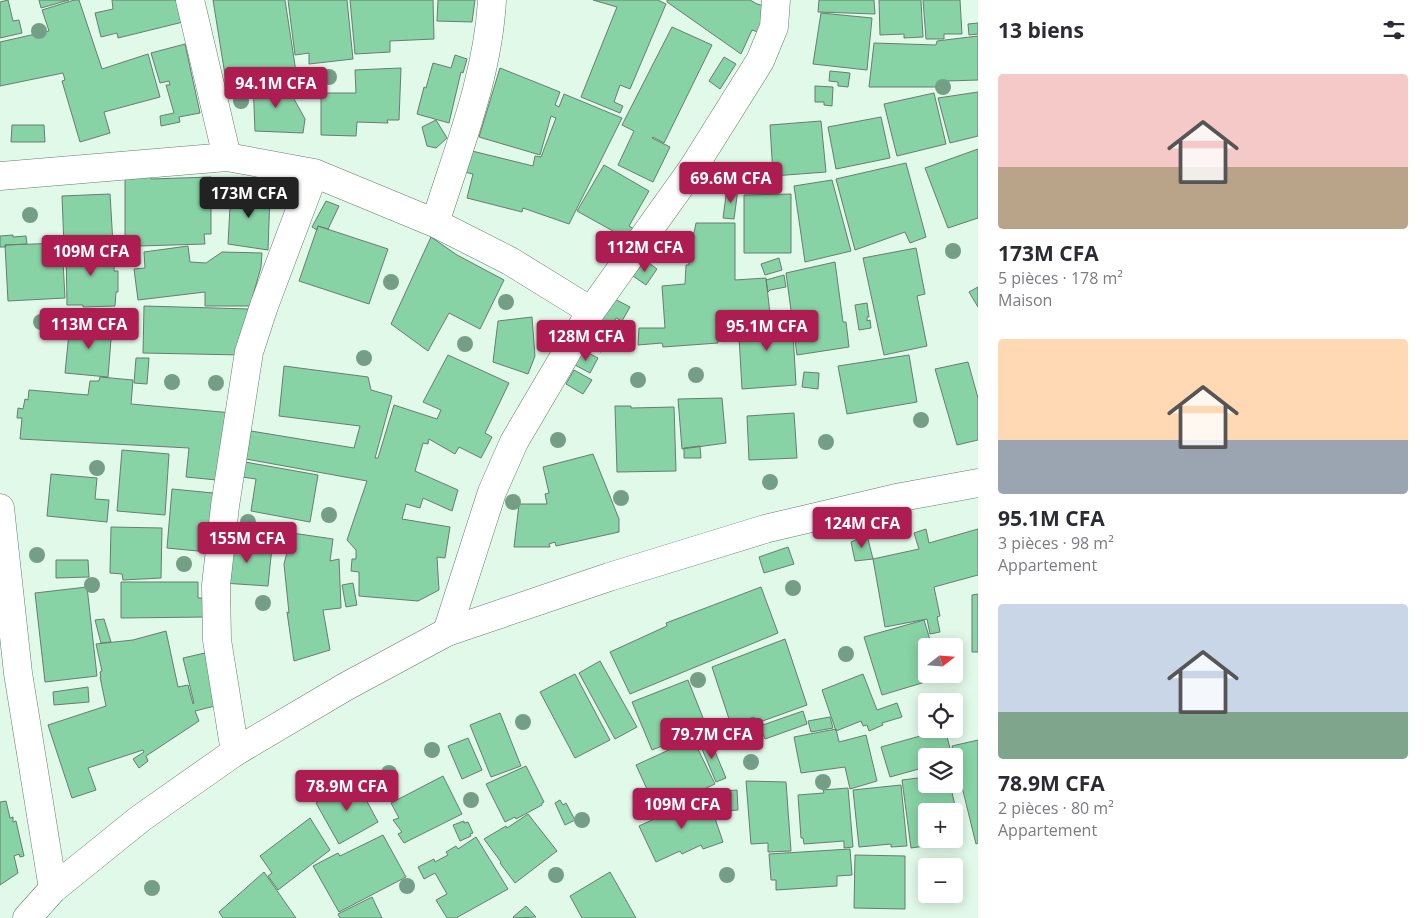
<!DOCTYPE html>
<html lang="fr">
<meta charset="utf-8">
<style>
:root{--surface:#fff;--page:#f2f2f3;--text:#2b2b33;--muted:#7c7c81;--accent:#ae1d51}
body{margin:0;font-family:"Open Sans",sans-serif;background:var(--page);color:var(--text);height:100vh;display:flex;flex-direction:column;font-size:19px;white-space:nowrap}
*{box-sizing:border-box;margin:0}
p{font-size:16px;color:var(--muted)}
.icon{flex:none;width:28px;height:28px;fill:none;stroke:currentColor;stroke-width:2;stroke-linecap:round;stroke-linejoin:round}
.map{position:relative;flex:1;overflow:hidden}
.details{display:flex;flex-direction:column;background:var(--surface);width:450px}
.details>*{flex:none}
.needle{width:32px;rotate:73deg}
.fabs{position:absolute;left:918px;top:638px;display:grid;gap:10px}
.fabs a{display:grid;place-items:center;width:45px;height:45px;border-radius:5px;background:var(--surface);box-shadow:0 2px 12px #0003;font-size:25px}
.price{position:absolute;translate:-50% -42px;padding:0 11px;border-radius:5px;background:var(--accent);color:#fff;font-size:16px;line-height:32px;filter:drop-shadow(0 1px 2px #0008)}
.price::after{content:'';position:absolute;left:50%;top:30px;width:15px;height:11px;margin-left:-8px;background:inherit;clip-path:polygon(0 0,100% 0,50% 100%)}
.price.on{background:#222;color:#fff}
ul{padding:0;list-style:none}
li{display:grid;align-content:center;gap:10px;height:265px;padding:0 20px}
li span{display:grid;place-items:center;height:155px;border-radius:5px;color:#555}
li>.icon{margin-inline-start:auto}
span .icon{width:90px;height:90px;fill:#fffc;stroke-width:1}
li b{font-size:21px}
h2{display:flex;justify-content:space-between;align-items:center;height:60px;padding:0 20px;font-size:21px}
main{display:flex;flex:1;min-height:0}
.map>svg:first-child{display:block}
.building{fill:#87d3a5;stroke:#687d6f}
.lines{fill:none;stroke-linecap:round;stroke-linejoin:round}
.minor-casing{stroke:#667b6d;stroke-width:29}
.tertiary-casing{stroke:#667b6d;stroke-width:29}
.minor{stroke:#fff;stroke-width:28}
.tertiary{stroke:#fff;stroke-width:28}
.tree{fill:#749e86}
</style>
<main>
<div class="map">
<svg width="978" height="918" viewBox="0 0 978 918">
<rect width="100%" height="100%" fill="#e1f9e9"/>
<path class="building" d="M 8,0 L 13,21 L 19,20 L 22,33 L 0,38 L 0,2 Z
M 39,0 L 69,0 L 41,8 Z
M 74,0 L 79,0 L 102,69 L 148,54 L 160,97 L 104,112 L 110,133 L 80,142 L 62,81 L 65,80 L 63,73 L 0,86 L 0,42 L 49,31 L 42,10 Z
M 112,0 L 177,0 L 183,22 L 118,38 L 117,33 L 101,37 L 95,13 L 113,9 Z
M 213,0 L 285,0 L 296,72 L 226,81 Z
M 288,0 L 347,0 L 353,59 L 309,64 L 309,53 L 295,55 Z
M 350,0 L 433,0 L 434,39 L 390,41 L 390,52 L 355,54 Z
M 438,0 L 475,0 L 472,22 L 437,21 Z
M 593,0 L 658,0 L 666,4 L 630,89 L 620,85 L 614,102 L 623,106 L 620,113 L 581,97 L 617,7 Z
M 667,0 L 750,0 L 757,4 L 771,8 L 758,32 L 752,30 L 741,54 L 667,2 Z
M 819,0 L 874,0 L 875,14 L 818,12 Z
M 879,0 L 921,0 L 923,37 L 904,38 L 904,34 L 880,35 Z
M 923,0 L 960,0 L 962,34 L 944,34 L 944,39 L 926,39 Z
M 821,13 L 872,18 L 867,70 L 813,64 Z
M 978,23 L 978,34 L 969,35 L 968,24 Z
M 672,27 L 712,45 L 664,143 L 653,137 L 652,138 L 670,147 L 653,182 L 618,165 L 634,131 L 622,125 Z
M 978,36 L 978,80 L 947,81 L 946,86 L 937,87 L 869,87 L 874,43 L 936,45 L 937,41 Z
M 185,44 L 200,113 L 179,117 L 180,122 L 161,126 L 160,116 L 174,113 L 166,85 L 170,85 L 169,81 L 160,83 L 151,53 Z
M 455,55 L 467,59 L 463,73 L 461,72 L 449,123 L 417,114 L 424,87 L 426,88 L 433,63 L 451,68 Z
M 724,57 L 736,64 L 720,89 L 709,81 Z
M 401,68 L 399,120 L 387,120 L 388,123 L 357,122 L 356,136 L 321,135 L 321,93 L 356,93 L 355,70 Z
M 500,68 L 560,92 L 555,105 L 559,107 L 564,94 L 622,118 L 569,224 L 523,208 L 522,212 L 467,198 L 473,174 L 464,172 L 468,150 L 533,166 L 535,156 L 541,157 L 556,118 L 551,116 L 540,155 L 479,137 Z
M 830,71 L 850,73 L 848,87 L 838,86 L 838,82 L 829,81 Z
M 284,81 L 305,119 L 303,133 L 255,131 L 253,82 Z
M 815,86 L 833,87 L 832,106 L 824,105 L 824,102 L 815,102 Z
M 978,92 L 978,136 L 950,143 L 938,98 Z
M 934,93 L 946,144 L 897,156 L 884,104 Z
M 881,117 L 890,158 L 836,169 L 828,127 Z
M 436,120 L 447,138 L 436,148 L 427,146 L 422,127 Z
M 821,121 L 826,172 L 773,176 L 770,125 Z
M 12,125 L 44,125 L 45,142 L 11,142 Z
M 978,149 L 978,218 L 948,228 L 925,168 Z
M 906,163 L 926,237 L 910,243 L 905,232 L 855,250 L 836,179 Z
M 604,165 L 649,191 L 629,226 L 634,229 L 629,240 L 577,211 Z
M 150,177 L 151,179 L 211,177 L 211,234 L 204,234 L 205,244 L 139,246 L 140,264 L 125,264 L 125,178 Z
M 832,180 L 851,251 L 805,262 L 794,186 Z
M 290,181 L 303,186 L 297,201 L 285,197 Z
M 231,188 L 270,193 L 268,250 L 228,244 Z
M 727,188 L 738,189 L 734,219 L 723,218 Z
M 110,194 L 113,244 L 64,246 L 62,196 Z
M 791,194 L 791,253 L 744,253 L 744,195 Z
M 326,201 L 339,206 L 328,229 L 318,226 L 317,230 L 312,227 Z
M 696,223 L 735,223 L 735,280 L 766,278 L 770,314 L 716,319 L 718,343 L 663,347 L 662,343 L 638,345 L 639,328 L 665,328 L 662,286 L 685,284 L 686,265 L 689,265 L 688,250 L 691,249 L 691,233 L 694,233 Z
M 318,226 L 388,249 L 369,304 L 299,281 Z
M 13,235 L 13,237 L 26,236 L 27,244 L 5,245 L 6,247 L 0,247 L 0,236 Z
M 431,237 L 457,255 L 504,280 L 480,329 L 449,313 L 428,351 L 391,324 Z
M 62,243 L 65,298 L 8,301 L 5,245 Z
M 188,246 L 190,262 L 206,263 L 222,252 L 262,253 L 261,267 L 250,306 L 205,306 L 205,292 L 138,300 L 134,269 L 145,268 L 144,252 Z
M 66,247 L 117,247 L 117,252 L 115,252 L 114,271 L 118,271 L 118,292 L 116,292 L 115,306 L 83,307 L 83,305 L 67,305 Z
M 916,248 L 925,294 L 917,296 L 927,346 L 884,355 L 863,258 Z
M 779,258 L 782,270 L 765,275 L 761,264 Z
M 645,260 L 657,269 L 646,285 L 633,276 Z
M 835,262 L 843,322 L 846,322 L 849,347 L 797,355 L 786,273 Z
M 784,275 L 786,287 L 770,290 L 768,292 L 766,280 Z
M 978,287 L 978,307 L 969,292 Z
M 611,297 L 630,307 L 622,321 L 616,318 L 608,333 L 593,326 Z
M 867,303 L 869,317 L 867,317 L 867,321 L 870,320 L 871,328 L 859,330 L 855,305 Z
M 144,306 L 250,309 L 242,355 L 143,353 Z
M 792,316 L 796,385 L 742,389 L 738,319 Z
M 532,317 L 535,356 L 528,374 L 493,362 L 498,321 Z
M 70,323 L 112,327 L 108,377 L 65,373 Z
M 593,328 L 608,334 L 601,352 L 586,347 Z
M 583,350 L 598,358 L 590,373 L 575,365 Z
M 448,355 L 509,383 L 485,433 L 492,437 L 481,458 L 459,447 L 455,454 L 429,439 L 428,444 L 423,443 L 415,471 L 458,490 L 452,511 L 423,498 L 420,508 L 406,504 L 402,519 L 450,527 L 445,558 L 437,557 L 439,590 L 418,601 L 359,596 L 359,572 L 351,571 L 352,559 L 356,559 L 356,550 L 347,540 L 367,481 L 246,459 L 251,431 L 354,448 L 360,426 L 279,416 L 284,366 L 368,377 L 371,390 L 392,396 L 375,458 L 378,458 L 394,405 L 437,419 L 441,410 L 423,402 Z
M 909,355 L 917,402 L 847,414 L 838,366 Z
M 136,358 L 149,358 L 147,384 L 134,383 Z
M 968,362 L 978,398 L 978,440 L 957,445 L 935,369 Z
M 574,370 L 592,380 L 583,394 L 566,384 Z
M 804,372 L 819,373 L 818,389 L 802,387 Z
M 100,377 L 133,380 L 131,404 L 233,413 L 227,481 L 186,477 L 189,448 L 20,439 L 22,418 L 17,418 L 18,408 L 23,409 L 25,399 L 28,400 L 29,390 L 88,395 L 90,381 L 99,381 Z
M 722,398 L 726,443 L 682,449 L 678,399 Z
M 615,406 L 631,406 L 631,408 L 674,407 L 676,471 L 617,472 Z
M 794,413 L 797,458 L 749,460 L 747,416 Z
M 700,446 L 701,458 L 684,458 L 684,448 Z
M 122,450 L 169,454 L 165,515 L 117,511 Z
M 593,454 L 619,519 L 619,532 L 556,546 L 555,542 L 549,544 L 550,547 L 514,547 L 519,504 L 547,504 L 545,494 L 549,493 L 543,467 Z
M 245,462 L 318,475 L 310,522 L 251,511 L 256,479 L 242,477 Z
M 51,474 L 97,478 L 95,499 L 109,500 L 107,522 L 47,516 Z
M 172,489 L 213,493 L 208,552 L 167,548 Z
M 111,527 L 162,528 L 161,578 L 123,580 L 122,574 L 110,573 Z
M 926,529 L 929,543 L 978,529 L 978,575 L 934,587 L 940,616 L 937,617 L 940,632 L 930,634 L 927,619 L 885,627 L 873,559 L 919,549 L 914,533 Z
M 292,533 L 333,539 L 330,561 L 339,559 L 341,608 L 323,610 L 330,650 L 294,661 L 287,612 L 289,613 L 284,564 Z
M 865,536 L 868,539 L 873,559 L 855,561 L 851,542 Z
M 228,539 L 272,547 L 268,586 L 223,583 Z
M 788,547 L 794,564 L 764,573 L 759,557 Z
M 56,560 L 88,560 L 89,577 L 56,578 Z
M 121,582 L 198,582 L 198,598 L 208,598 L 207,617 L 121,618 Z
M 353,583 L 357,605 L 346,607 L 342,585 Z
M 87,587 L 97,676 L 45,682 L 35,593 Z
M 761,587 L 778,633 L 630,694 L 610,652 L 667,626 L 666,623 Z
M 978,594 L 978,652 L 972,652 L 972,595 Z
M 104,619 L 111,642 L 101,643 L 95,620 Z
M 924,620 L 932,646 L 926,646 L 926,674 L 941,674 L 942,677 L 882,695 L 864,637 Z
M 166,631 L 178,687 L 188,685 L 193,704 L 194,703 L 183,658 L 205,653 L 214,690 L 223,704 L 195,711 L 199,721 L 146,756 L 148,761 L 139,768 L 133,759 L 144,752 L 143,750 L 88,768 L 96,790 L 72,798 L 48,725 L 106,706 L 100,677 L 101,677 L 100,672 L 102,671 L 96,644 L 133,640 Z
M 785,639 L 807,705 L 757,723 L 754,717 L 731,725 L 712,667 Z
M 600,661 L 637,727 L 615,739 L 579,673 Z
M 575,674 L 610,740 L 575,758 L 540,692 Z
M 863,674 L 877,710 L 897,703 L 902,717 L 882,723 L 883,725 L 869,731 L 867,725 L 863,726 L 861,721 L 836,731 L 822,690 Z
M 688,680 L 707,728 L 652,750 L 632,702 Z
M 88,687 L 89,702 L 54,705 L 53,692 Z
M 803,711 L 807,724 L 765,739 L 760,726 Z
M 500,713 L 521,766 L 491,777 L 470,725 Z
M 830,717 L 833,728 L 811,732 L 808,721 Z
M 836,729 L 839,742 L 866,735 L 877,781 L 850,789 L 845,767 L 801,773 L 794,737 Z
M 945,729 L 952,756 L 926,756 L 926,767 L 890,777 L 881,747 Z
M 709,737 L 726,778 L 716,782 L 699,742 Z
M 468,738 L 482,770 L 462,779 L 448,746 Z
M 693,739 L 715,784 L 657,811 L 636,765 Z
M 978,740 L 978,843 L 976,844 L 952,746 Z
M 526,766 L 544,802 L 542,803 L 542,805 L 516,819 L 515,817 L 505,822 L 486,784 Z
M 443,776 L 462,814 L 404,843 L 398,834 L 402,832 L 393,820 L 399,818 L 391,803 Z
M 926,777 L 926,784 L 950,784 L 960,827 L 954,828 L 954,811 L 926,811 L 926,839 L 938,839 L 939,844 L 911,848 L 902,780 Z
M 356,781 L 378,822 L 339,844 L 316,803 Z
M 746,781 L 786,782 L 791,851 L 768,852 L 768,843 L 751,844 Z
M 901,785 L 907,846 L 891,847 L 891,844 L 859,847 L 853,790 Z
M 848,788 L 853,847 L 844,848 L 844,841 L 804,844 L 803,838 L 801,838 L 798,795 L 824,793 L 823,790 Z
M 737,790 L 738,810 L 723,811 L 722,791 Z
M 707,795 L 723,842 L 703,849 L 701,845 L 682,854 L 680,851 L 656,862 L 639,826 Z
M 560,800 L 563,805 L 566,803 L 575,820 L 565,825 L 555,803 Z
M 6,801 L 10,818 L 13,817 L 13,822 L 16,821 L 24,856 L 20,857 L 19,854 L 14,856 L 18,873 L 0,885 L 0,802 Z
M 528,814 L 557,851 L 515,883 L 500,863 L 501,862 L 484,839 L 506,826 L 507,828 Z
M 310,818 L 330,850 L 278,890 L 268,876 L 272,873 L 260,856 Z
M 464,821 L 464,823 L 468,822 L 473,833 L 470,834 L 471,836 L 460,841 L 453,825 Z
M 383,835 L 406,877 L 339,912 L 313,866 L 338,853 L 340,856 Z
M 476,837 L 508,889 L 456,918 L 447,918 L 436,900 L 447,894 L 435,873 L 424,879 L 418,867 L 434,859 L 435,862 L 448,855 L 446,852 L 456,846 L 458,849 Z
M 850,849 L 852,875 L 837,876 L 837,886 L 776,890 L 776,880 L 771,880 L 769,854 Z
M 855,855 L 905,856 L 905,909 L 854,908 Z
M 264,872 L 296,918 L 223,918 L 219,912 Z
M 610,872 L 636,918 L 582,918 L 570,896 Z
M 372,897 L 382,918 L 340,918 L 338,914 Z
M 526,906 L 536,917 L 514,918 L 513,917 Z"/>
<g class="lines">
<defs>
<path id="minor" d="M 190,0 L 227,157
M 0,176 L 227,157 L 314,173 L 435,223 L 510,261 L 591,311
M 435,223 C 458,150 488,76 492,0
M 0,508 L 18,673 L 53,889
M 447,632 L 492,492 L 514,442 L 591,311 L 693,168 L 760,61 L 774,27 L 776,0
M 235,752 L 217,640 L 216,585 L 225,506 L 249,352 L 264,306 L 314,173"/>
<path id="tertiary" d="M 27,918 L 53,889 L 141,818 L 235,752 L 345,687 L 447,632 L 609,577 L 765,529 L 896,498 L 978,483"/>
</defs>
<use href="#minor" class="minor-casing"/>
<use href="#tertiary" class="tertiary-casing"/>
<use href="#minor" class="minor"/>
<use href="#tertiary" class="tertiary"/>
</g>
<g class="tree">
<circle cx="39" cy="31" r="8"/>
<circle cx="329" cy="77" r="8"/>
<circle cx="943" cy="87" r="8"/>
<circle cx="241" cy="101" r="8"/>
<circle cx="30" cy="215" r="8"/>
<circle cx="953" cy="251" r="8"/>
<circle cx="391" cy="282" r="8"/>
<circle cx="506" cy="302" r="8"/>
<circle cx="41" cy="322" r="8"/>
<circle cx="465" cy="344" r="8"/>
<circle cx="364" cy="358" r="8"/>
<circle cx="696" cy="375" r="8"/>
<circle cx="638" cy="380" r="8"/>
<circle cx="172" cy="382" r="8"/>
<circle cx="216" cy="383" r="8"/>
<circle cx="921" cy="420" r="8"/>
<circle cx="558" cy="440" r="8"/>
<circle cx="826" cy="442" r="8"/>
<circle cx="97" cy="468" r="8"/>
<circle cx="770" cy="482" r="8"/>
<circle cx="621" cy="498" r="8"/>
<circle cx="513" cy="502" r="8"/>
<circle cx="329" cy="515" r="8"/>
<circle cx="248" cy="522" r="8"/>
<circle cx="37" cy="555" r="8"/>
<circle cx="184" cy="564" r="8"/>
<circle cx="92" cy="585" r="8"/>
<circle cx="793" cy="588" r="8"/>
<circle cx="263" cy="603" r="8"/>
<circle cx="846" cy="654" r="8"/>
<circle cx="698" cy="680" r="8"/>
<circle cx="523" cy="722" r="8"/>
<circle cx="432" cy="750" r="8"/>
<circle cx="751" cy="762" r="8"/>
<circle cx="389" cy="773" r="8"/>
<circle cx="823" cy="782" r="8"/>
<circle cx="471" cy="800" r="8"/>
<circle cx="582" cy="820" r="8"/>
<circle cx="556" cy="875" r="8"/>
<circle cx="727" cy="875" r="8"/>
<circle cx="407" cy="886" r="8"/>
<circle cx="152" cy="888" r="8"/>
</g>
</svg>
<div class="fabs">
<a><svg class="needle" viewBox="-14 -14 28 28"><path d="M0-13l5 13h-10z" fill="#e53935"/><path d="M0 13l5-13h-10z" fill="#7c7c81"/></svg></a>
<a><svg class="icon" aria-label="locate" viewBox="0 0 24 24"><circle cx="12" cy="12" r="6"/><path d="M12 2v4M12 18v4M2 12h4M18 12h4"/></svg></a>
<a><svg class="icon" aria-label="layers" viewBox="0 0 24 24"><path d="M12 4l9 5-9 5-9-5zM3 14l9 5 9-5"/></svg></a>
<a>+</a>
<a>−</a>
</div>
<b class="price" style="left:276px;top:109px">94.1M CFA</b>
<b class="price" style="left:731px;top:204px">69.6M CFA</b>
<b class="price on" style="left:249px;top:219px">173M CFA</b>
<b class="price" style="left:645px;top:273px">112M CFA</b>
<b class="price" style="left:91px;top:277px">109M CFA</b>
<b class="price" style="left:89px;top:350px">113M CFA</b>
<b class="price" style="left:767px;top:352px">95.1M CFA</b>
<b class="price" style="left:586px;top:362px">128M CFA</b>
<b class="price" style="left:862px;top:549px">124M CFA</b>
<b class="price" style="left:247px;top:564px">155M CFA</b>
<b class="price" style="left:712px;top:760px">79.7M CFA</b>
<b class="price" style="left:347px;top:812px">78.9M CFA</b>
<b class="price" style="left:682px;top:830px">109M CFA</b>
</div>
<section class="details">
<h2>13 biens<svg class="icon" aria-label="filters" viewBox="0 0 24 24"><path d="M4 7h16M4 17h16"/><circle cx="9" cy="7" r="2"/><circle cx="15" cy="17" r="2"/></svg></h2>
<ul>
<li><span style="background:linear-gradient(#f6c9c9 60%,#b9a48a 0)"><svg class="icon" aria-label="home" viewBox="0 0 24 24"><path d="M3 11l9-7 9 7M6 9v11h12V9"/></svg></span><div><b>173M CFA</b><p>5 pièces · 178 m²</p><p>Maison</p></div></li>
<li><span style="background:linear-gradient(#ffd9b3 65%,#9aa5b1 0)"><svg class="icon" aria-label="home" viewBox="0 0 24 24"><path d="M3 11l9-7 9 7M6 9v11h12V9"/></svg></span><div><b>95.1M CFA</b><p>3 pièces · 98 m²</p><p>Appartement</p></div></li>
<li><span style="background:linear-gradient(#c9d6e8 70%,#7fa58c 0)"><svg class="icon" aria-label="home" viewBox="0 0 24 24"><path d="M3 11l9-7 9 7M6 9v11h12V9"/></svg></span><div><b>78.9M CFA</b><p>2 pièces · 80 m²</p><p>Appartement</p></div></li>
</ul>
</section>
</main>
